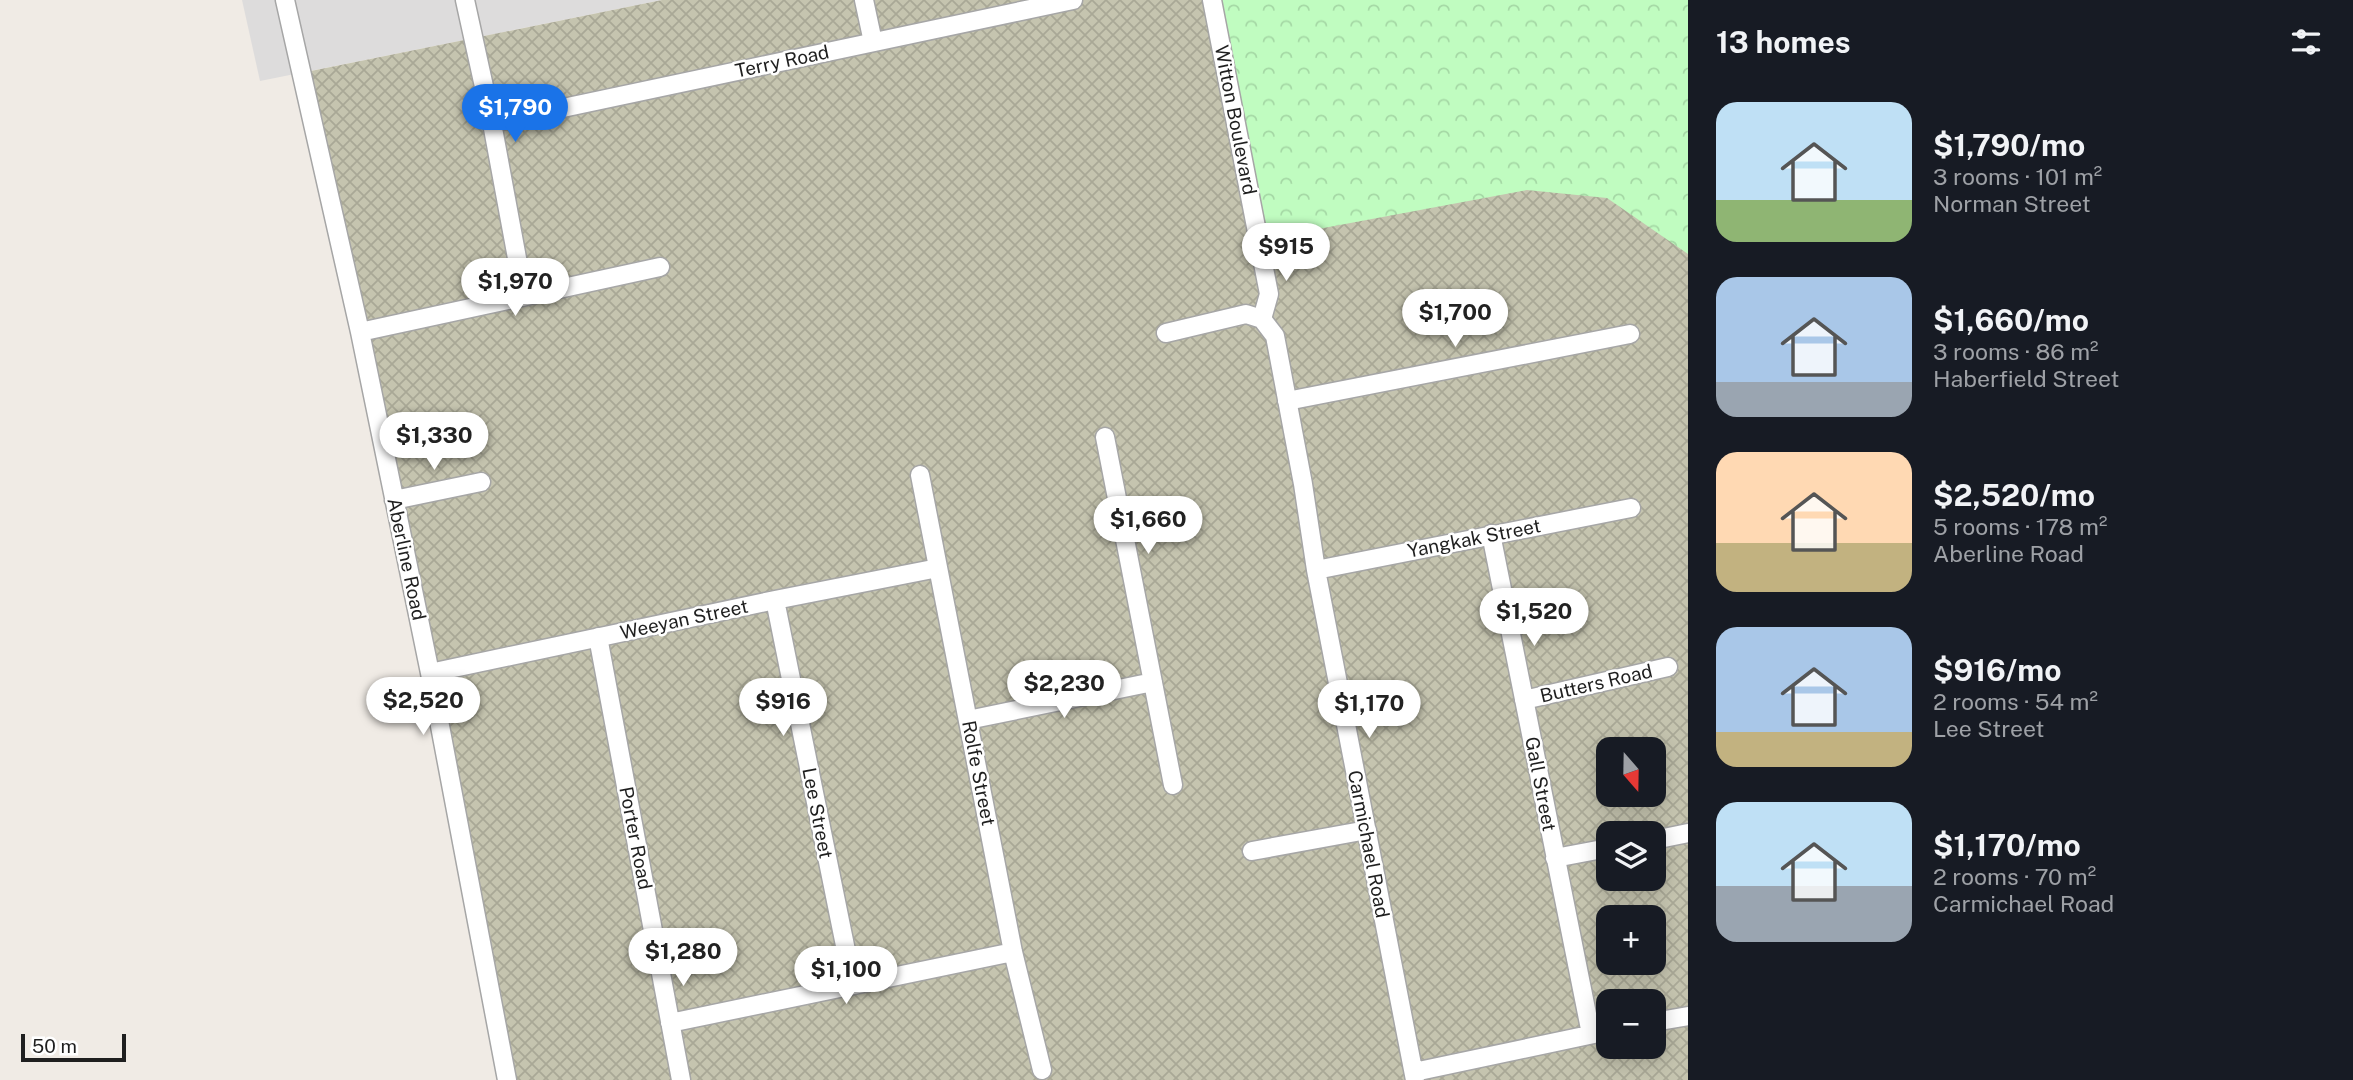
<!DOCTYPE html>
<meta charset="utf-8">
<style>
:root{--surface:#171b24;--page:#20242c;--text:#f1f3f6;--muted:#9ea1a6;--accent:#1a73e8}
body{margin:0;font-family:"Public Sans",sans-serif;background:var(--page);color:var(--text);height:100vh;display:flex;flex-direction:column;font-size:26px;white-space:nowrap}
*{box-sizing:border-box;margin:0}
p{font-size:23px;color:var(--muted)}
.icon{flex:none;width:38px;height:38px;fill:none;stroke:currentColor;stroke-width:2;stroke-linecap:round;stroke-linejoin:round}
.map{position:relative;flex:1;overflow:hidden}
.details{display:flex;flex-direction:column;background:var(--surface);width:665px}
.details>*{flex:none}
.needle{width:46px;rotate:160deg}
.buttons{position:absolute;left:1596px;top:737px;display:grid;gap:14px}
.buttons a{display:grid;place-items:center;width:70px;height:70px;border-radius:14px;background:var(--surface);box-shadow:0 4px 18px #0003;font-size:35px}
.scale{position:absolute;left:21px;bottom:18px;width:105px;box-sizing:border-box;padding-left:7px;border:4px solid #1f1f1f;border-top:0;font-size:19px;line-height:24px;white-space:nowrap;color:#1f1f1f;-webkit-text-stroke:5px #fff;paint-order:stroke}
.price{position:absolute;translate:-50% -60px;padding:0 16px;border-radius:24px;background:#fff;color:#222;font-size:23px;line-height:46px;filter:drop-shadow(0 2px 4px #0008)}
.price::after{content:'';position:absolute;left:50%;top:42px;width:21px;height:16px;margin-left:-10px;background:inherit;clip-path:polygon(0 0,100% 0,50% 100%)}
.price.selected{background:var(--accent);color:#fff}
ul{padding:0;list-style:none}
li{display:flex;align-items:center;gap:21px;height:175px;padding:0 28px}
li span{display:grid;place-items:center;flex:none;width:196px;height:140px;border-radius:21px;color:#555}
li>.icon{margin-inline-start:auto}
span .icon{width:84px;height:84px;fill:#fffc;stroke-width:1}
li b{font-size:30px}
h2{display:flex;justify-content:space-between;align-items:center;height:84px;padding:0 28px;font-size:30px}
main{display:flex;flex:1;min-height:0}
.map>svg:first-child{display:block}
.residential{fill:#dddcdc}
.construction{fill:url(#construction-cross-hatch);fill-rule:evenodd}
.park{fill:url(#park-crowns)}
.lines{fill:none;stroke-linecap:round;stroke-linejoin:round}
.minor-casing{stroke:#a6a6a6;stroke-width:21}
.minor{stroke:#fff;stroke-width:18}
.labels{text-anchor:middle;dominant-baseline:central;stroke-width:5;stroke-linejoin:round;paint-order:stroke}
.street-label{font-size:19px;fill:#1f1f1f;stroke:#fff}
</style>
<main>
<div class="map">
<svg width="1688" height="1080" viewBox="0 0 1688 1080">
<defs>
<pattern id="construction-cross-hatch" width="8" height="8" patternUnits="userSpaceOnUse" patternTransform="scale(1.75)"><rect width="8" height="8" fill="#c5c4af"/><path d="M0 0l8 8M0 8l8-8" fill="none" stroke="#a9a896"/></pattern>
<pattern id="park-crowns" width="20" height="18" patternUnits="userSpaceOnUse" patternTransform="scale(1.75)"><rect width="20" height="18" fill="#c0fcc0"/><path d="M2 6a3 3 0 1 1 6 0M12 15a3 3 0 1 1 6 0" fill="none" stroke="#a5d8a5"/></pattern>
</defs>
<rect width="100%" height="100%" fill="#f0ebe5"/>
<path class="residential" d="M 242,0 L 662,0 L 260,81 Z"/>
<path class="construction" d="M 662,0 L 1688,0 L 1688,1080 L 514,1080 L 306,72 ZM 1608,749 L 1654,749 L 1654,794 L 1608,794 ZM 1608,833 L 1654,833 L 1654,878 L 1608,878 ZM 1608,917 L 1654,917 L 1654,962 L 1608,962 ZM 1608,1001 L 1654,1001 L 1654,1046 L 1608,1046 Z"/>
<path class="park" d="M 1212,0 L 1688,0 L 1688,254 L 1607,198 L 1527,190 L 1259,240 Z"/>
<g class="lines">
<defs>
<path id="minor" d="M 285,0 L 360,332 L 430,673 L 507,1080
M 465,0 L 492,123 L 524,296
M 864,0 L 873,42
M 1212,0 L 1269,294 L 1262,319 L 1275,336 L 1303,484 L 1316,570 L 1415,1080
M 492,123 L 1073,0
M 360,332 L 660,267
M 1166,333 L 1246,314 L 1262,319
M 1287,401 L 1630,334
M 1105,437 L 1173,785
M 920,475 L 1013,952 L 1042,1070
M 394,500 L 481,482
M 1491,534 L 1591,1034
M 1316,570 L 1631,508
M 775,600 L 853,985
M 598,637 L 681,1080
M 430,673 L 775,600 L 938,568
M 1524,700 L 1668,667
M 968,720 L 1153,682
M 1654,840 L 1688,833
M 1252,851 L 1367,830
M 1555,858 L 1608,848
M 1654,1022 L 1688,1016
M 670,1023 L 1013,952
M 1414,1072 L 1608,1031"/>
</defs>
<use href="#minor" class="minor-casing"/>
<use href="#minor" class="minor"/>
</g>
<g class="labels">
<g class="street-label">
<text transform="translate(782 61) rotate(-12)">Terry Road</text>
<text transform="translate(1236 120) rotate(79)">Witton Boulevard</text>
<text transform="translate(1474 538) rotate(-11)">Yangkak Street</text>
<text transform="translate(407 559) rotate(78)">Aberline Road</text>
<text transform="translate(684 619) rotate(-12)">Weeyan Street</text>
<text transform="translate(1596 683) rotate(-13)">Butters Road</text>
<text transform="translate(979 773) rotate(79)">Rolfe Street</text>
<text transform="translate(1541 784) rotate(79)">Gall Street</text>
<text transform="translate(818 813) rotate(79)">Lee Street</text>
<text transform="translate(636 838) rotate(79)">Porter Road</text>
<text transform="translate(1369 844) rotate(79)">Carmichael Road</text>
</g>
</g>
</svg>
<div class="buttons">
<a><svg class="needle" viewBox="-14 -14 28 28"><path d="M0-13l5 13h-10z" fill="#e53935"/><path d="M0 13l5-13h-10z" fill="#9ea1a6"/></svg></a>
<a><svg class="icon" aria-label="layers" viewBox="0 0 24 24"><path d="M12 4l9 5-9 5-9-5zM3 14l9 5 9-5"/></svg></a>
<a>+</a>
<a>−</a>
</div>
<div class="scale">50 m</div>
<b class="price selected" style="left:515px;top:144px">$1,790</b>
<b class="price" style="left:1286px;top:283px">$915</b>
<b class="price" style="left:515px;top:318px">$1,970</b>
<b class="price" style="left:1455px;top:349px">$1,700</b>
<b class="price" style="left:434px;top:472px">$1,330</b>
<b class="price" style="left:1148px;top:556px">$1,660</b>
<b class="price" style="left:1534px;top:648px">$1,520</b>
<b class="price" style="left:1064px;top:720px">$2,230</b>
<b class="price" style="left:423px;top:737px">$2,520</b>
<b class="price" style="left:783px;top:738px">$916</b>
<b class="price" style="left:1369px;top:740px">$1,170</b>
<b class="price" style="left:683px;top:988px">$1,280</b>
<b class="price" style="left:846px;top:1006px">$1,100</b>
</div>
<section class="details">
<h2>13 homes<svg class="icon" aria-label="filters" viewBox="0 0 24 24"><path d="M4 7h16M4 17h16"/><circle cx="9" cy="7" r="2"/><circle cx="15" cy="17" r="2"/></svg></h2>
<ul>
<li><span style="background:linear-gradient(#bfe0f5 70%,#8fb573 0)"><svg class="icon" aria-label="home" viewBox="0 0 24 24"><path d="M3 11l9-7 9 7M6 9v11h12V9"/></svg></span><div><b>$1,790/mo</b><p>3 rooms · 101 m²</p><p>Norman Street</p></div></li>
<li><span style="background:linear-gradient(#a9c7e8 75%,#9aa5b1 0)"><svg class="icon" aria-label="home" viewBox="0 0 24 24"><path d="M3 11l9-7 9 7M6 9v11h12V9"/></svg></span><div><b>$1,660/mo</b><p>3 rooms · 86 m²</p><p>Haberfield Street</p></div></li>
<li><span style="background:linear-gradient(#ffd9b3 65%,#c2b280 0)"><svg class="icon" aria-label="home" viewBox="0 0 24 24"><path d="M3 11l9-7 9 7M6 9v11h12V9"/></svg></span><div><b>$2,520/mo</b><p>5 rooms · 178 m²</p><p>Aberline Road</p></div></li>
<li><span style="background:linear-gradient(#a9c7e8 75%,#c2b280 0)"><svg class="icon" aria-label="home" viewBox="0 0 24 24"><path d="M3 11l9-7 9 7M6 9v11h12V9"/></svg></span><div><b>$916/mo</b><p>2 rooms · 54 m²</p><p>Lee Street</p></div></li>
<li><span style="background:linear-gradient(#bfe0f5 60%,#9aa5b1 0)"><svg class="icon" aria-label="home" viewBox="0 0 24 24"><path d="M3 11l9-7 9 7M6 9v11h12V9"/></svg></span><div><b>$1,170/mo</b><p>2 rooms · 70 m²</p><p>Carmichael Road</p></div></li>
</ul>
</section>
</main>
